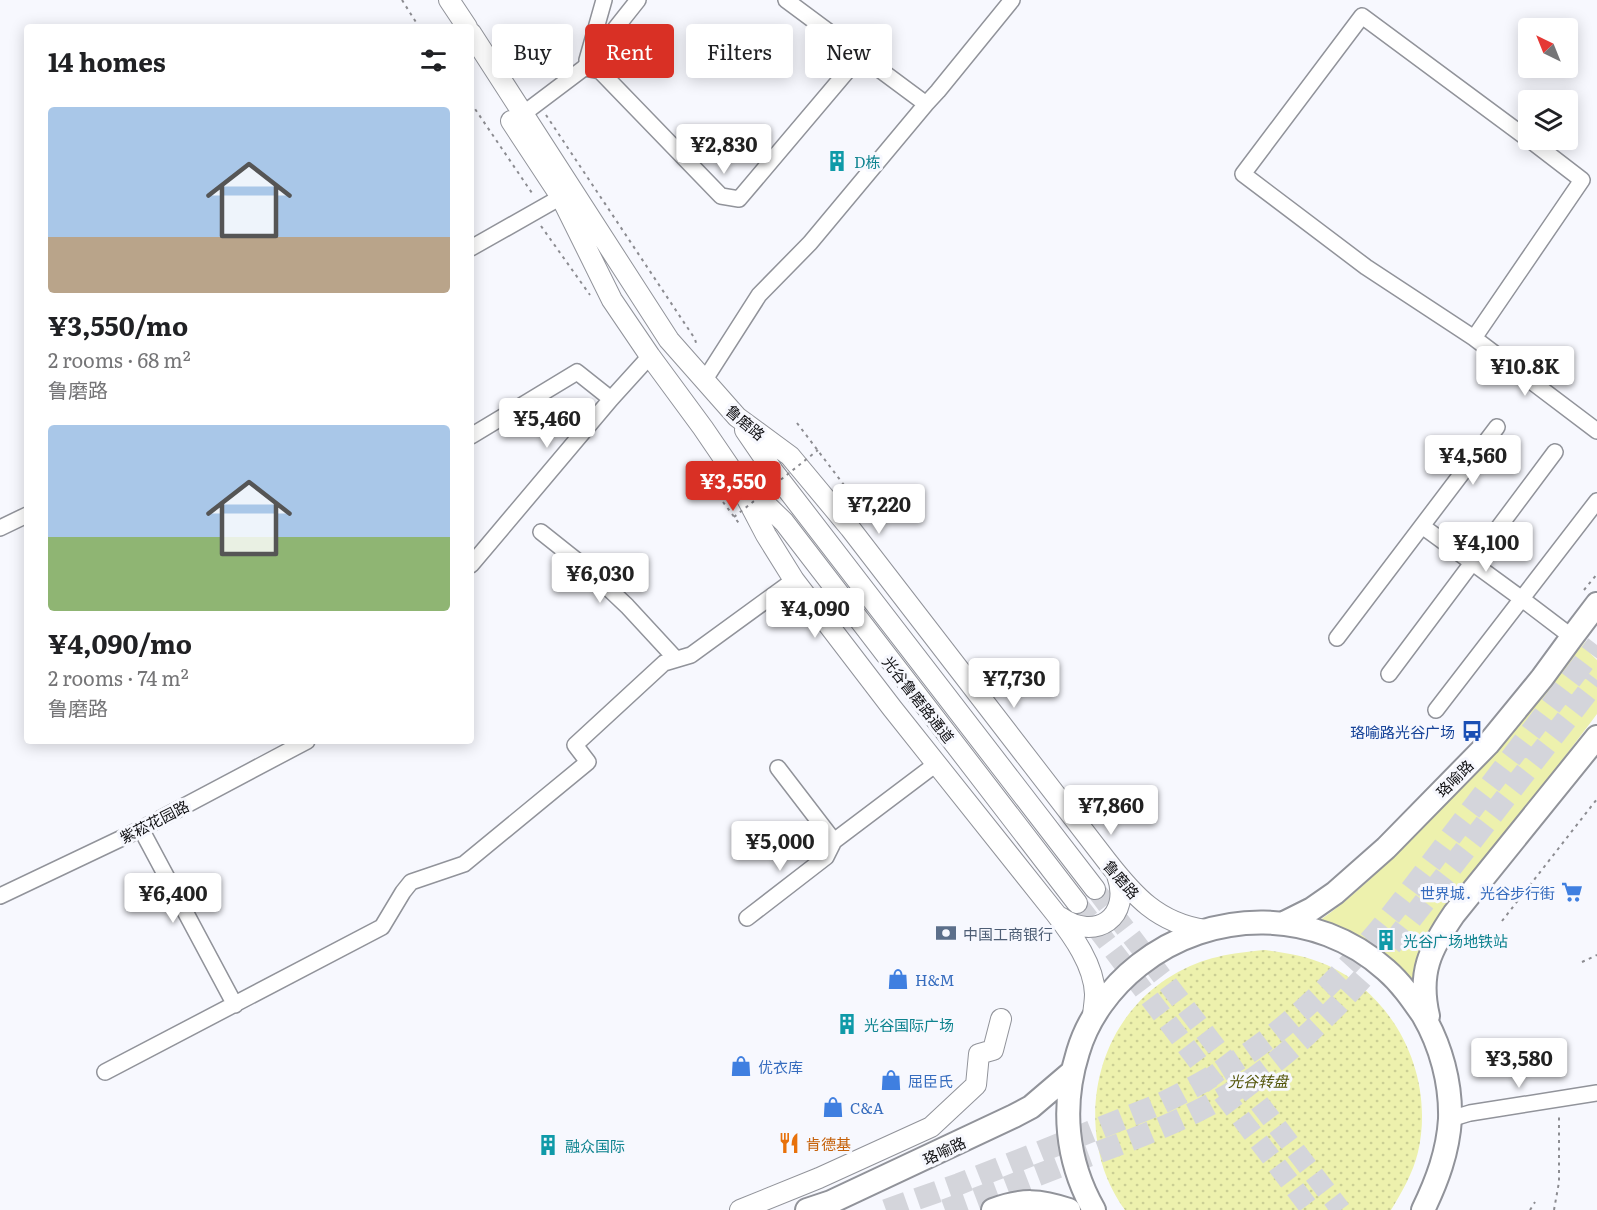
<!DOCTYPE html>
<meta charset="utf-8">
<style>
:root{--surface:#fff;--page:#f6f6f6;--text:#202124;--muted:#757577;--accent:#d93025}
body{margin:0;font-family:Literata,"Noto Sans SC",serif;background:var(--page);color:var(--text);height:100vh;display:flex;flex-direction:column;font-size:22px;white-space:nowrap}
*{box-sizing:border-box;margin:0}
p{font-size:20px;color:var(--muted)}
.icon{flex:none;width:33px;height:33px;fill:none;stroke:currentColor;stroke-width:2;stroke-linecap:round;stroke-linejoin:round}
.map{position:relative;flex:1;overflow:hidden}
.side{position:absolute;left:24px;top:24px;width:450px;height:720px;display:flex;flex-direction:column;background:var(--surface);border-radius:6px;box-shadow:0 3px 15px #0003}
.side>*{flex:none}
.banner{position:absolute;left:492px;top:24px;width:570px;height:54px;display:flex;gap:12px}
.needle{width:39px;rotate:317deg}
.buttons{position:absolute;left:1518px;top:18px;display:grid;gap:12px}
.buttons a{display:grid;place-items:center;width:60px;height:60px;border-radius:6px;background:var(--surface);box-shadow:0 3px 15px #0003;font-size:30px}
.price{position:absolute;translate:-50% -51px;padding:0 14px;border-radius:6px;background:#fff;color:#222;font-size:20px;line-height:39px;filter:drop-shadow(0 2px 3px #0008)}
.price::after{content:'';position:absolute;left:50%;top:36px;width:18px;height:14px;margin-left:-9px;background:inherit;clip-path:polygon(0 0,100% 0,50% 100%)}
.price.current{background:var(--accent);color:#fff}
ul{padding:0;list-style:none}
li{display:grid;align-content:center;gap:12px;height:318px;padding:0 24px}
li span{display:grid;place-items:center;height:186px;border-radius:6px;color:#555}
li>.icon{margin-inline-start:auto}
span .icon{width:108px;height:108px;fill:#fffc;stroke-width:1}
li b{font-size:26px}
h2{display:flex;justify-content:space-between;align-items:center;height:72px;padding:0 24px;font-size:26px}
.tag{padding:0 21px;border-radius:6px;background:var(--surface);box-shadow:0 3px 15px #0003;font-size:21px;line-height:54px}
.tag.current{background:var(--accent);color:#fff}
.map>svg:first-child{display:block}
.grass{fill:#edf1ad}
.park{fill:url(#park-dots)}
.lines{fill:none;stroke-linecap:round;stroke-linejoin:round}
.major-tunnel{stroke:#d4d5db;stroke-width:20;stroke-dasharray:20 10;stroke-linecap:butt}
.highway-tunnel{stroke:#d4d5db;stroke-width:22;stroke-dasharray:22 11;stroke-linecap:butt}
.minor-casing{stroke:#91939a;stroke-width:18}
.major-casing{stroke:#91939a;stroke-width:22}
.highway-casing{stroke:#91939a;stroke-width:26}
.path{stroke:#8c8c91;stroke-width:2;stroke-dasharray:3 4.5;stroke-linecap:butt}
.minor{stroke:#fff;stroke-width:15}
.major{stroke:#fff;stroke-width:20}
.highway{stroke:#fff;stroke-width:22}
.path-bridge{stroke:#8c8c91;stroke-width:2;stroke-dasharray:3 4.5;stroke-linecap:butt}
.labels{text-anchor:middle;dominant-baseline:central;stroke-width:6;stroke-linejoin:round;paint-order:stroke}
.culture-label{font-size:15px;fill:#0d838f;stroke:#f7f8fe;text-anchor:start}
.street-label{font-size:15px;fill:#101013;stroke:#f7f8fe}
.transit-label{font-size:15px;fill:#164399;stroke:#f7f8fe;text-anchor:end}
.shop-label{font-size:15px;fill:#366cbe;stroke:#f7f8fe;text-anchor:start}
.service-label{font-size:15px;fill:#4e5e75;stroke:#f7f8fe;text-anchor:start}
.park-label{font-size:15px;font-style:italic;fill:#525408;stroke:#f7f8fe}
.food-label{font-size:15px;fill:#c56008;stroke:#f7f8fe;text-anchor:start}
</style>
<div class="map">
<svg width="1597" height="1210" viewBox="0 0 1597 1210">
<defs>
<pattern id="park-dots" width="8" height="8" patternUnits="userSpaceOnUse" patternTransform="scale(1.5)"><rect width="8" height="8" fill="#edf1ad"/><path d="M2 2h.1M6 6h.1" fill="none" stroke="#cace94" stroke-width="1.8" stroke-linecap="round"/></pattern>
</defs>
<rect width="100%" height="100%" fill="#f7f8fe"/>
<path class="grass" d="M 1586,641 L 1591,654 L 1597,660 L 1597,714 L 1419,950 L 1414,968 L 1414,991 L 1316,923 C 1354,897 1385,865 1417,832 C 1476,771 1531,706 1586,641 Z"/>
<path class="park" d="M 1265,950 C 1286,953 1307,956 1327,965 C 1397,997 1435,1078 1418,1152 C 1413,1173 1402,1192 1391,1210 L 1125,1210 C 1116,1198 1109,1184 1104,1170 C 1080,1097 1106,1014 1173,975 C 1203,957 1231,953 1265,950 Z"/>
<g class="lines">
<path class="major-tunnel" d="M 1095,889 L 1341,1210
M 1077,903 L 1311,1210"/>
<path class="highway-tunnel" d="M 886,1210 L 959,1184 L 1160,1104 C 1214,1078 1266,1045 1310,1003 C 1367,951 1413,887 1459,826 C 1505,766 1551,706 1597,645
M 945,1210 C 987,1195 1027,1179 1069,1163 C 1134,1139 1201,1116 1258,1075 C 1309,1038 1351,993 1391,945 L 1597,680"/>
<defs>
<path id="minor" d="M 786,0 L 926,104 L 938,91 L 1012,0
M 587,60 L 604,0
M 584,68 L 600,71 L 721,196 L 739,199 L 860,56
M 523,114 L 584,68 L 638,0
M 1528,139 L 1362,16 L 1243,174 L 1366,267 L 1474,338 L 1597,431
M 471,248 L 561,197
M 1474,338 L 1582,180 L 1530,140
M 704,381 L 759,295 L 810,243 L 926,104
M 471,436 L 577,372 L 611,399
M 1422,526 L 1522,599 L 1572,637
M 0,528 L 27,515
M 541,532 L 590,571 L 627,606 L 676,659
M 471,565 L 611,399 L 650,356
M 1337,638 L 1497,427
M 1389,674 L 1555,452
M 1436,710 L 1597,501
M 778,768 L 834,841 L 936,764
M 141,829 L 235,1005
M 0,896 L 141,829 L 307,741
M 747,918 L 826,857 L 834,841
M 105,1072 L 382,927 L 403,892 L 411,882 L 464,864 L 588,762 L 575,745 L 664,663 L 691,655 L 794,580
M 1450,1119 L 1470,1113 L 1597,1093"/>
<path id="major" d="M 449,0 L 467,27
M 471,33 L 669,340 L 737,417 L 790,456 L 850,528 L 1106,860 C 1134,896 1158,923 1205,930
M 511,121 L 561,197 L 612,300 L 650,356 L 703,428 L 733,472 L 766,535 L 794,580 L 892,708 L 1056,914 C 1073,936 1094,965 1095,994 C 1095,1002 1093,1011 1093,1018
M 745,430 L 773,471 L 1095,889
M 748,487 L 784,522 L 1077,903
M 1060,917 C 1096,942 1132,917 1117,875
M 740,1210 L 819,1178 L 931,1127 L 976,1085 L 979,1054 L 993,1050 L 1001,1019"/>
<path id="highway" d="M 1284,923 L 1312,909 L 1335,893 L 1386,848 L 1488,744 L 1542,678 L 1572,637 L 1597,604
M 1428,1016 C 1418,973 1430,949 1454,914 L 1597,737
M 807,1210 L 831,1202 L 1014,1116 L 1031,1107 L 1072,1072
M 993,1210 C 1022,1199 1040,1200 1069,1210
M 1094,1210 C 1066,1161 1061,1106 1078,1052 C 1088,1018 1111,987 1139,965 C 1211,908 1316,907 1386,970 C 1401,983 1412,999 1423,1015 C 1441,1046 1451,1083 1450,1119 C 1448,1152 1437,1181 1423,1210"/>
</defs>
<use href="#minor" class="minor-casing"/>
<use href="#major" class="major-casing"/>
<use href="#highway" class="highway-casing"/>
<path class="path" d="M 402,0 L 419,27
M 471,103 L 534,196
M 546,115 L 695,339 L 696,343
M 541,226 L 590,295
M 797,423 L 850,493
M 696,466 L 741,526
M 1584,590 L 1597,574
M 1502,921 L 1597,799
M 1582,962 L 1597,955
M 1530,1210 L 1535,1202
M 1554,1210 L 1559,1182 L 1559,1114"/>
<use href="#minor" class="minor"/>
<use href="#major" class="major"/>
<use href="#highway" class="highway"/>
<path class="path-bridge" d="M 734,517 L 818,450"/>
</g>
<defs>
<symbol id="building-bare" viewBox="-9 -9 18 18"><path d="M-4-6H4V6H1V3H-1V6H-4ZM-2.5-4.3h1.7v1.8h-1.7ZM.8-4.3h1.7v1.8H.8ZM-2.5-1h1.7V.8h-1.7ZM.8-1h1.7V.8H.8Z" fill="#0f9aa8" stroke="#f7f8fe" stroke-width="2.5" paint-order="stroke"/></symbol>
<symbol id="bus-bare" viewBox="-9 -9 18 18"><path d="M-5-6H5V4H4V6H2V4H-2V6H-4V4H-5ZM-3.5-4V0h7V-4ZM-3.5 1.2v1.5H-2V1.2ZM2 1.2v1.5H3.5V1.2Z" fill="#1a4fb4" stroke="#f7f8fe" stroke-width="2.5" paint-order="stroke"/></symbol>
<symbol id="supermarket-bare" viewBox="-9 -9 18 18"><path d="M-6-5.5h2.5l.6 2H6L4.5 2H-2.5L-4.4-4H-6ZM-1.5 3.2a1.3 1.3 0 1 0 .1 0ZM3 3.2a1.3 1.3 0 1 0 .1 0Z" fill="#3f7fe0" stroke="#f7f8fe" stroke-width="2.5" paint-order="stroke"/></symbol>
<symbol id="bank-bare" viewBox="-9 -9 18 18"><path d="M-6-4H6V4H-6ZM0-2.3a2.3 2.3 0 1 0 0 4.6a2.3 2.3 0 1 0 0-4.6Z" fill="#5c6f8a" stroke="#f7f8fe" stroke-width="2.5" paint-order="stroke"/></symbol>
<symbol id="shop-bare" viewBox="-9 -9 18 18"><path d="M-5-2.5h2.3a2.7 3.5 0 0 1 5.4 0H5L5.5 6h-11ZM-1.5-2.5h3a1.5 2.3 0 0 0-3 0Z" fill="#3f7fe0" stroke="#f7f8fe" stroke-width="2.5" paint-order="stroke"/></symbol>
<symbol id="restaurant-bare" viewBox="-9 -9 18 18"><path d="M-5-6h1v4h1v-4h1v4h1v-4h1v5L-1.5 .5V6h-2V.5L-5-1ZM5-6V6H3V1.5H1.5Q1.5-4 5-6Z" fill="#e8710a" stroke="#f7f8fe" stroke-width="2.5" paint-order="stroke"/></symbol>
</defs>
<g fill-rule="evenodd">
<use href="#building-bare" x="822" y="146" width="30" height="30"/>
<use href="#bus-bare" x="1457" y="716" width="30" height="30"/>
<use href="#supermarket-bare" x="1557" y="877" width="30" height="30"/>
<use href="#bank-bare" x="931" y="918" width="30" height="30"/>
<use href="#building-bare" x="1371" y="925" width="30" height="30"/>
<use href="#shop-bare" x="883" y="964" width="30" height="30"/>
<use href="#building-bare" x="832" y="1009" width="30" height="30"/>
<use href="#shop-bare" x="726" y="1051" width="30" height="30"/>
<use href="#shop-bare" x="876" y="1065" width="30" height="30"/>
<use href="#shop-bare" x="818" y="1092" width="30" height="30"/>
<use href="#restaurant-bare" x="774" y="1128" width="30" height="30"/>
<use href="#building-bare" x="533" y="1130" width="30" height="30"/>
</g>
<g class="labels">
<g class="culture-label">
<text x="854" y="161">D栋</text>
<text x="1403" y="940">光谷广场地铁站</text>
<text x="864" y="1024">光谷国际广场</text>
<text x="565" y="1145">融众国际</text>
</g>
<g class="street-label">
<text transform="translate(746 422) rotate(40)">鲁磨路</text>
<text transform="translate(919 699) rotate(52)">光谷鲁磨路通道</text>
<text transform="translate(1454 778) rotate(-45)">珞喻路</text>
<text transform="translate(154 821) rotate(-27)">紫菘花园路</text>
<text transform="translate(1122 879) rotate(49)">鲁磨路</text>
<text transform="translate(944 1150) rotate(-25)">珞喻路</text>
</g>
<g class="transit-label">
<text x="1455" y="731">珞喻路光谷广场</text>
</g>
<g class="shop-label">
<text x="1555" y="892" text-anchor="end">世界城．光谷步行街</text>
<text x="915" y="979">H&amp;M</text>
<text x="758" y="1066">优衣库</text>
<text x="908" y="1080">屈臣氏</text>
<text x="850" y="1107">C&amp;A</text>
</g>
<g class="service-label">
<text x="963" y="933">中国工商银行</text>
</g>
<g class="park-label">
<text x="1258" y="1080">光谷转盘</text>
</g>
<g class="food-label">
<text x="806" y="1143">肯德基</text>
</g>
</g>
</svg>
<div class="buttons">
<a><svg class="needle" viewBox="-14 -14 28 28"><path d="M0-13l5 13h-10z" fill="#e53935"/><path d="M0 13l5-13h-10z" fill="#757577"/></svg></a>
<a><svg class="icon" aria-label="layers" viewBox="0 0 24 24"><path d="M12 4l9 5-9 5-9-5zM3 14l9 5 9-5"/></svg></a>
</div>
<b class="price" style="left:724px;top:175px">¥2,830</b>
<b class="price" style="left:1525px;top:397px">¥10.8K</b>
<b class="price" style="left:547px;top:449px">¥5,460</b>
<b class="price" style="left:1473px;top:486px">¥4,560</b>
<b class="price current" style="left:733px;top:512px">¥3,550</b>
<b class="price" style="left:879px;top:535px">¥7,220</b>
<b class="price" style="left:1486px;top:573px">¥4,100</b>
<b class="price" style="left:600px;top:604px">¥6,030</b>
<b class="price" style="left:815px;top:639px">¥4,090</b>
<b class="price" style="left:1014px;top:709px">¥7,730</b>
<b class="price" style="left:1111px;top:836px">¥7,860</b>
<b class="price" style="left:780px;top:872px">¥5,000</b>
<b class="price" style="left:173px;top:924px">¥6,400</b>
<b class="price" style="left:1519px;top:1089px">¥3,580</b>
<div class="banner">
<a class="tag">Buy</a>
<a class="tag current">Rent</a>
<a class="tag">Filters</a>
<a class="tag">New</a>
</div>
<section class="side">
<h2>14 homes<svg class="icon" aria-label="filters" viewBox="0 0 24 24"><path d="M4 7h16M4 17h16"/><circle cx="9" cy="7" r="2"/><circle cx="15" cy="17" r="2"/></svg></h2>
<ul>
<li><span style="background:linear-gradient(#a9c7e8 70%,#b9a48a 0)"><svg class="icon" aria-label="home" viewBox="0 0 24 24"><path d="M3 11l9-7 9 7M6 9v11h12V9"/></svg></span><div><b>¥3,550/mo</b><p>2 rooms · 68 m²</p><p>鲁磨路</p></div></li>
<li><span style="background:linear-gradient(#a9c7e8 60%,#8fb573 0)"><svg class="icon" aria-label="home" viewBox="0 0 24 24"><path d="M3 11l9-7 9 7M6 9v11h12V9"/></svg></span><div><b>¥4,090/mo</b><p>2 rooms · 74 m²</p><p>鲁磨路</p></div></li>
</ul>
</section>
</div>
